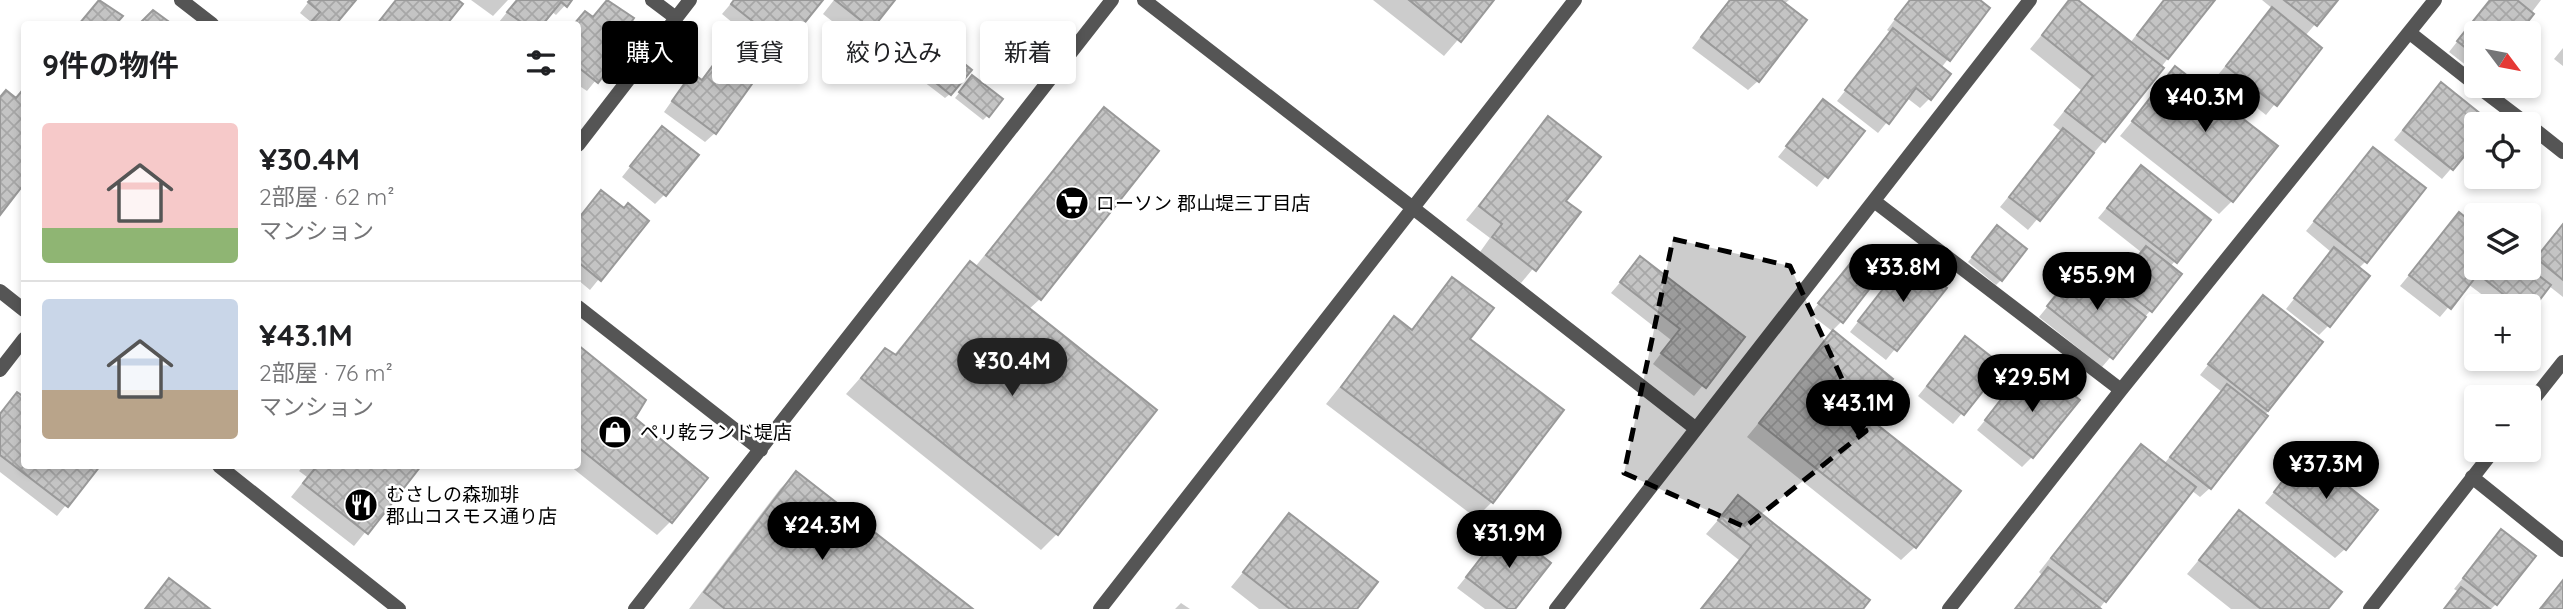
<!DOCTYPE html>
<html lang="ja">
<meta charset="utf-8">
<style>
:root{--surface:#fff;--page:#f2f2f2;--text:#202124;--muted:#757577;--line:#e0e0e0;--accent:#000}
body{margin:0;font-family:Quicksand,"Noto Sans JP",sans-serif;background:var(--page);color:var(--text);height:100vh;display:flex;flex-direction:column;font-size:26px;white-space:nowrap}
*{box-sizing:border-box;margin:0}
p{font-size:23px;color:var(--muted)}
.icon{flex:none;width:38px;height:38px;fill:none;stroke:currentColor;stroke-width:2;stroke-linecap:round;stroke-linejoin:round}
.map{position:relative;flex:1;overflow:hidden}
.details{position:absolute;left:21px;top:21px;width:560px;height:448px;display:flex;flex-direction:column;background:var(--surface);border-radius:7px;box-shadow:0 4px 10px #0003}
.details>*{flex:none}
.hud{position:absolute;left:602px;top:21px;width:665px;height:63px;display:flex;gap:14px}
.needle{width:46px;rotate:122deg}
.fabs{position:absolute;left:2464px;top:21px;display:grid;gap:14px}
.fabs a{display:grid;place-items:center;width:77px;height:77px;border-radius:7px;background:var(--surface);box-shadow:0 4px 10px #0003;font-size:35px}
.price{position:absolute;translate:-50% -60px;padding:0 16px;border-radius:24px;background:var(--accent);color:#fff;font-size:23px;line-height:46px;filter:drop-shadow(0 2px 4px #0008)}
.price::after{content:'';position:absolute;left:50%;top:42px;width:21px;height:16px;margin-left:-10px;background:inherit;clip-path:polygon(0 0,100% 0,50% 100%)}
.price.current{background:#222;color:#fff}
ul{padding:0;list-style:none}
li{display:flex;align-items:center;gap:21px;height:175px;padding:0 21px}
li+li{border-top:2px solid var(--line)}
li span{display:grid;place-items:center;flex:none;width:196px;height:140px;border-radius:7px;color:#555}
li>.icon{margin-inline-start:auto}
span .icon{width:84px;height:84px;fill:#fffc;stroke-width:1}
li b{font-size:30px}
h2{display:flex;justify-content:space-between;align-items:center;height:84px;padding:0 21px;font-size:30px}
.tag{padding:0 24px;border-radius:7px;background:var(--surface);box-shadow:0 4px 10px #0003;font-size:24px;line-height:63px}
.tag.current{background:var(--accent);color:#fff}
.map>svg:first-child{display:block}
.shadow{fill:#0003}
.building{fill:url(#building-cross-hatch);stroke:#999;stroke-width:2}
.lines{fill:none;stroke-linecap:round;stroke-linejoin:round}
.minor{stroke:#555;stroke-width:14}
.tertiary{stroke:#555;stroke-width:14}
.marked{fill:#000;fill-opacity:0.2;stroke:#000;stroke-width:5;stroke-dasharray:14 9;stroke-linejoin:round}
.labels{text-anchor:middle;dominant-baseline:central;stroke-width:5;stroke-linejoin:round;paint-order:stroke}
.poi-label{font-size:19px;fill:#000;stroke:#fff;text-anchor:start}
</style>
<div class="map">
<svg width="2563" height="609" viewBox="0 0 2563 609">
<defs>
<pattern id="building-cross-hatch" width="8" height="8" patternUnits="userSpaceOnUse" patternTransform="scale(1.75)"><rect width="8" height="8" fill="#c4c4c4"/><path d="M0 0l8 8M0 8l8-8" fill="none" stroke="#a7a7a7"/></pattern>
</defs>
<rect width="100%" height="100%" fill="#fff"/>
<path class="shadow" d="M 310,0 L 354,0 L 334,24 L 310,24 L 311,22 L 300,13 Z
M 396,0 L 455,0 L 461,5 L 445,24 L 377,24 Z
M 471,0 L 508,0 L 493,16 Z
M 517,0 L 570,0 L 556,15 L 551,11 L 540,24 L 502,24 L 499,22 Z
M 734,0 L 821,0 L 773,56 L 722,14 Z
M 834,0 L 893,0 L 857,41 L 823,14 Z
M 1373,0 L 1492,0 L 1444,56 Z
M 1729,0 L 1789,0 L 1784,4 L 1758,81 L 1748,90 L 1692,48 Z
M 1909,0 L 1977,0 L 1988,8 L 1941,68 L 1930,98 L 1920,108 L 1907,98 L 1878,133 L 1837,101 L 1891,33 L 1887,30 Z
M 2071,0 L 2075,0 L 2130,43 L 2164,0 L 2213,0 L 2104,141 L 2028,230 L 2000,207 L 2062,132 L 2053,125 L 2081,90 L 2030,49 Z
M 2262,0 L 2336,0 L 2305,36 L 2320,48 L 2266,115 L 2217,76 L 2273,9 Z
M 2490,0 L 2541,0 L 2516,33 L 2476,33 L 2476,73 L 2449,52 Z
M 585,13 L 592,18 L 627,24 L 636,31 L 587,91 L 578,85 L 578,24 L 574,24 Z
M 728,47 L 715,133 L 705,142 L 664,112 L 683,85 L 692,75 L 700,81 Z
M 930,47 L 950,94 L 945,98 L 911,72 Z
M 2563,48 L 2563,66 L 2554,59 Z
M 2176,68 L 2232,201 L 2219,214 L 2120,136 Z
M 968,82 L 988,115 L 983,120 L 955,98 Z
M 2441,84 L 2489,124 L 2476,124 L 2476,140 L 2442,179 L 2394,140 Z
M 24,93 L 24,181 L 0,212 L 0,98 L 15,100 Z
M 1823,101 L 1862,131 L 1817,187 L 1778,157 Z
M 1104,109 L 1040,299 L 1028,310 L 1057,534 L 1041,550 L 846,394 L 885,350 L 894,355 L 970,263 L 975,267 Z
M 1548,119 L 1564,201 L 1579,213 L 1521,283 L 1480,252 L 1490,238 L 1466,220 Z
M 653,138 L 665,194 L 655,204 L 622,177 Z
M 2364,159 L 2366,261 L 2358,269 L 2329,325 L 2319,335 L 2286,309 L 2331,252 L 2306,231 Z
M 2141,167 L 2208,220 L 2170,267 L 2150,311 L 2102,367 L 2039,317 L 2080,267 L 2110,291 L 2141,252 L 2098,218 Z
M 592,202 L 623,210 L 646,221 L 590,290 L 578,280 L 578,220 Z
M 2459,215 L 2476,228 L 2476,268 L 2527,269 L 2563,223 L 2563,297 L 2549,286 L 2529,311 L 2529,306 L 2497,306 L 2468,284 L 2440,317 L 2400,286 Z
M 1992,233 L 2001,280 L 1996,285 L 1968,262 Z
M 1641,258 L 1743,337 L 1694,396 L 1653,364 L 1671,340 L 1611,293 Z
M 1854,261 L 1842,321 L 1832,331 L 1810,314 Z
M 1899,269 L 1945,288 L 1886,360 L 1850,332 Z
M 1453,280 L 1468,340 L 1492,502 L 1476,518 L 1326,404 L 1395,318 L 1410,331 Z
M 2254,307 L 2320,342 L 2210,488 L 2200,497 L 2191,490 L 2099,609 L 2015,609 L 2042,575 L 2039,572 L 2128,460 L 2142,446 L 2164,464 L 2222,392 L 2200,375 Z
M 1833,333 L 1915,547 L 1901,560 L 1747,437 Z
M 1966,338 L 2001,366 L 1953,424 L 1918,396 Z
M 578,347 L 644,401 L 633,418 L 670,522 L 657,535 L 570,466 L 578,466 Z
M 2020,378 L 2042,395 L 2054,382 L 2032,457 L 2022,467 L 1977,430 Z
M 17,394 L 24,400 L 24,466 L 98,466 L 57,516 L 0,472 L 0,413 Z
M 2305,455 L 2345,549 L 2335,558 L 2265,503 Z
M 303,466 L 419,466 L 354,546 L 291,497 L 307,477 L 299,471 Z
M 796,473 L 970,609 L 689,609 L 780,489 Z
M 1738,497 L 1861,609 L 1700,609 L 1739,560 L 1706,534 Z
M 2239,512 L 2326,609 L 2231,609 L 2187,574 Z
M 1289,516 L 1355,609 L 1259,609 L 1231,587 Z
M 1505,529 L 1513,609 L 1485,609 L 1457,588 Z
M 2501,531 L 2496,604 L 2491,609 L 2444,609 L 2459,592 L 2454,589 Z
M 1181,603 L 1190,609 L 1175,609 Z"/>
<path class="building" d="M 99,0 L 123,16 L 116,24 L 79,24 Z
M 310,0 L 356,0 L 336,24 L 309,24 L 320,12 L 308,2 Z
M 396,0 L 458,0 L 463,4 L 447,24 L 377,24 Z
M 517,0 L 572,0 L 567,7 L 561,2 L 543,24 L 524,24 L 507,12 Z
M 607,0 L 634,18 L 630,24 L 638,30 L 598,83 L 578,67 L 578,24 L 574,24 L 585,11 L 593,17 Z
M 734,0 L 823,0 L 785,47 L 731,4 Z
M 835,0 L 895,0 L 872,29 Z
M 1409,0 L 1494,0 L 1461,42 Z
M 1730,0 L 1781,0 L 1807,20 L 1759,82 L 1701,37 Z
M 1910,0 L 1980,0 L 1990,8 L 1950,61 L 1895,19 Z
M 2069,0 L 2078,0 L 2164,68 L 2105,142 L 2065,111 L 2093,76 L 2042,35 Z
M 2164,0 L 2215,0 L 2168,59 L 2137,35 Z
M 2284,0 L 2338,0 L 2317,26 Z
M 2490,0 L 2517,0 L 2534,14 L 2519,33 L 2476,33 L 2476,56 L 2457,41 Z
M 2272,7 L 2322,48 L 2277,106 L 2226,66 Z
M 153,10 L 172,24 L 139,24 Z
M 1893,28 L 1951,74 L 1931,100 L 1916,88 L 1889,124 L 1845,90 Z
M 935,40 L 972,70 L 951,95 L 915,66 Z
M 728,45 L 762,70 L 716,134 L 672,101 L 692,73 L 702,80 Z
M 2175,66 L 2278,146 L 2233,202 L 2132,121 Z
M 972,75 L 1003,99 L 989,117 L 959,92 Z
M 2441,82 L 2492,123 L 2476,124 L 2476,142 L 2453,170 L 2403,130 Z
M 6,90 L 16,98 L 21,92 L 24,95 L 24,184 L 0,215 L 0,97 Z
M 1823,99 L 1865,131 L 1828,178 L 1786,146 Z
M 1104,107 L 1159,151 L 1041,300 L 986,255 Z
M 1548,116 L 1601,157 L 1566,201 L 1581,212 L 1536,271 L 1492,237 L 1502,224 L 1479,206 Z
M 662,126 L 699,155 L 666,196 L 630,166 Z
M 2063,128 L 2094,153 L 2040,221 L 2009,197 Z
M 2373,147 L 2426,188 L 2367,263 L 2314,221 Z
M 2141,165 L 2211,220 L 2177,263 L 2107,208 Z
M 601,190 L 624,208 L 628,203 L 649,221 L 601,281 L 578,262 L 578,219 Z
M 2459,212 L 2476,226 L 2476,268 L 2529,268 L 2551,285 L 2529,314 L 2529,306 L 2518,306 L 2478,274 L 2451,309 L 2409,275 Z
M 2563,224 L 2563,280 L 2536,258 Z
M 1997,225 L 2027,249 L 2002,281 L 1972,257 Z
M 2146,246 L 2182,274 L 2152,312 L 2116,283 Z
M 2334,247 L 2370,276 L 2330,327 L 2294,298 Z
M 1640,256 L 1745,337 L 1706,388 L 1661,353 L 1680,329 L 1620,282 Z
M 1908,257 L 1947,288 L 1897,351 L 1858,321 Z
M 1854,259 L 1878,278 L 1843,323 L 1818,303 Z
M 970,261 L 1157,410 L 1058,535 L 861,378 L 885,348 L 896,355 Z
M 2080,265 L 2146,317 L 2113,359 L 2047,306 Z
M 1452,277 L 1494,308 L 1470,339 L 1564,410 L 1493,503 L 1341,387 L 1394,316 L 1412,330 Z
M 2263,295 L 2323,342 L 2268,411 L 2208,364 Z
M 1833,330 L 1893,379 L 1865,415 L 1961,491 L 1916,548 L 1759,423 Z
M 1965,336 L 2003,366 L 1964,415 L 1927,386 Z
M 578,345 L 646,400 L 635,418 L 708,478 L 672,523 L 578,447 Z
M 2020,375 L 2044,394 L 2054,380 L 2080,400 L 2033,458 L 1985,420 Z
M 2227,384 L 2268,416 L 2211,489 L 2170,457 Z
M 17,392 L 24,397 L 24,466 L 100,466 L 68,507 L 0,455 L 0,414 Z
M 2141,444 L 2196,487 L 2106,602 L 2051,558 Z
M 2305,452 L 2378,510 L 2346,550 L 2274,492 Z
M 317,466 L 421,466 L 368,534 L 303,483 Z
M 796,471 L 973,609 L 725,609 L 704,592 Z
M 1738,495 L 1870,600 L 1863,609 L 1701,609 L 1751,546 L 1718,520 Z
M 2239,510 L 2342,592 L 2328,609 L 2261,609 L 2199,560 Z
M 1289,513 L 1378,582 L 1357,609 L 1290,609 L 1243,572 Z
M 1505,527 L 1551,563 L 1515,609 L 1508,609 L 1466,577 Z
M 2501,529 L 2536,556 L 2497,605 L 2463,578 Z
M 2048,567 L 2101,609 L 2015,609 Z
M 169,578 L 210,609 L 145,609 Z
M 2563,580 L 2563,609 L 2540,609 Z
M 2461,587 L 2490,609 L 2444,609 Z"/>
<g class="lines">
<path class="minor" d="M 181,0 L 212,24
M 652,0 L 676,18
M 2410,33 L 2476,85
M 2477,86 L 2527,124
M 2529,125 L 2563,152
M 578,145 L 690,0
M 1874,201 L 2121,390
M 1413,208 L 1695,428
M 578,307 L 761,450
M 0,370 L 24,339
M 2529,405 L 2563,362
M 2472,477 L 2563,550
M 635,609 L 1112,0
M 1556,609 L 2030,0
M 1949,609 L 2121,390 L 2435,0
M 2370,609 L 2494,450"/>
<path class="tertiary" d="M 1144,0 L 1413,208
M 0,291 L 24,310
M 219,466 L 399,609
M 1100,609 L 1575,0"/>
</g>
<path class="marked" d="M 1673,239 L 1790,266 L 1866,431 L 1745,527 L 1624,473 Z"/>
<defs>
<symbol id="supermarket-disc" viewBox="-11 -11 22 22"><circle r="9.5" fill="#000" stroke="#fff"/><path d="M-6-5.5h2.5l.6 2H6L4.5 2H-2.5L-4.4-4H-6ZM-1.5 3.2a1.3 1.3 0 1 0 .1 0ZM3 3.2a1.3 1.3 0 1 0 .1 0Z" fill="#fff"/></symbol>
<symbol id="shop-disc" viewBox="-11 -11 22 22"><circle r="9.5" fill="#000" stroke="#fff"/><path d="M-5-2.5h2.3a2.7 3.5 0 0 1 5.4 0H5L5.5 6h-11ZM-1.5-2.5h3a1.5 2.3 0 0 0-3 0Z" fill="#fff"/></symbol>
<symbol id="restaurant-disc" viewBox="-11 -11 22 22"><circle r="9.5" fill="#000" stroke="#fff"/><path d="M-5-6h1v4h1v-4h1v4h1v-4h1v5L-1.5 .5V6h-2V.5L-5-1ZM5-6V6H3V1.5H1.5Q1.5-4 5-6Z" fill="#fff"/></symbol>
</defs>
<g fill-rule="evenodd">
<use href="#supermarket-disc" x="1053" y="184" width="38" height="38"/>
<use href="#shop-disc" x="596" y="413" width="38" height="38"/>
<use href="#restaurant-disc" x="342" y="486" width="38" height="38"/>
</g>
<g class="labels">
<g class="poi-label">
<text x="1096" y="203">ローソン 郡山堤三丁目店</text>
<text x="640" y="432">ペリ乾ランド堤店</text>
<text x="386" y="494">むさしの森珈琲<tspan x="386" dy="22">郡山コスモス通り店</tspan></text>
</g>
</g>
</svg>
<div class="fabs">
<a><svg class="needle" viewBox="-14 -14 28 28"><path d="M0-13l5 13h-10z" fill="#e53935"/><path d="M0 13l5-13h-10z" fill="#757577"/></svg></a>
<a><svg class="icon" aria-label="locate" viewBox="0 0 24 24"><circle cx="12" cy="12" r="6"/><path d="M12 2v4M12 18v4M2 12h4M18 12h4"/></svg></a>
<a><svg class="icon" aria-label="layers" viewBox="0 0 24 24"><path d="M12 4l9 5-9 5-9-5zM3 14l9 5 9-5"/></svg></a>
<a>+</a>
<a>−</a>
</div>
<b class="price" style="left:2205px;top:134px">¥40.3M</b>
<b class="price" style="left:1903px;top:304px">¥33.8M</b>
<b class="price" style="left:2097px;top:312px">¥55.9M</b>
<b class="price current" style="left:1012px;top:398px">¥30.4M</b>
<b class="price" style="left:2032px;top:414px">¥29.5M</b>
<b class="price" style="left:1858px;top:440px">¥43.1M</b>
<b class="price" style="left:2326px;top:501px">¥37.3M</b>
<b class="price" style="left:822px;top:562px">¥24.3M</b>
<b class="price" style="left:1509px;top:570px">¥31.9M</b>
<div class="hud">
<a class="tag current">購入</a>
<a class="tag">賃貸</a>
<a class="tag">絞り込み</a>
<a class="tag">新着</a>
</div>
<section class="details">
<h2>9件の物件<svg class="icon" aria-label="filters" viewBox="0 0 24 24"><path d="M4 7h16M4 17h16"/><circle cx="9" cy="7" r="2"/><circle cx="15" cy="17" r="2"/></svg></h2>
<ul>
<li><span style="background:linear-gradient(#f6c9c9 75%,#8fb573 0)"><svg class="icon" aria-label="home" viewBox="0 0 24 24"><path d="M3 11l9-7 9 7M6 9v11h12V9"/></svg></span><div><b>¥30.4M</b><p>2部屋 · 62 m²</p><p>マンション</p></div></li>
<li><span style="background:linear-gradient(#c9d6e8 65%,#b9a48a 0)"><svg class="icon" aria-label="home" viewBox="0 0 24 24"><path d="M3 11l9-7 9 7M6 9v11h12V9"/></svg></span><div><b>¥43.1M</b><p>2部屋 · 76 m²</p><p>マンション</p></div></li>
</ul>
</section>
</div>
